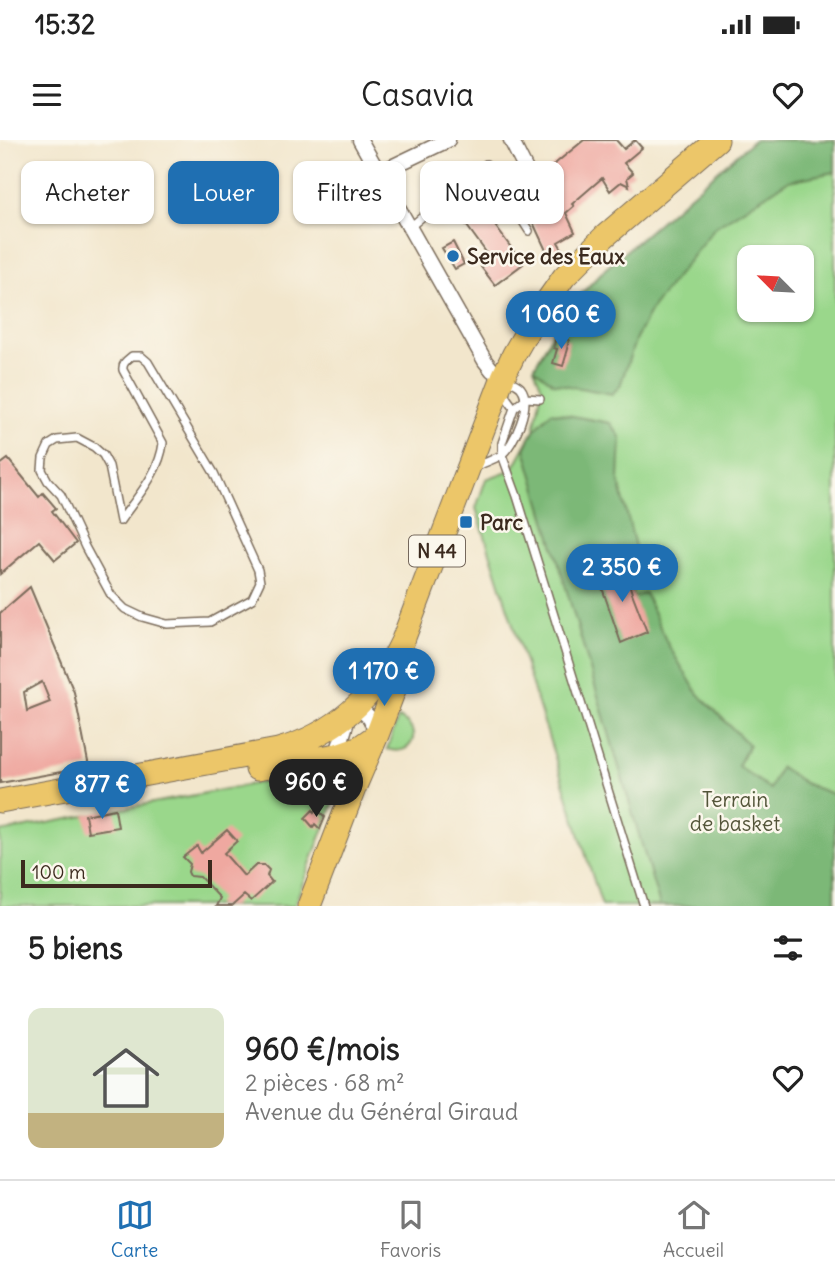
<!DOCTYPE html>
<html lang="fr">
<meta charset="utf-8">
<style>
:root{--surface:#fff;--page:#f6f6f6;--text:#222;--muted:#767676;--line:#e0e0e0;--accent:#1f6fb2}
body{margin:0;font-family:Delius,sans-serif;background:var(--page);color:var(--text);height:100vh;display:flex;flex-direction:column;font-size:26px;white-space:nowrap}
*{box-sizing:border-box;margin:0}
p{font-size:23px;color:var(--muted)}
.icon{flex:none;width:38px;height:38px;fill:none;stroke:currentColor;stroke-width:2;stroke-linecap:round;stroke-linejoin:round}
.map{position:relative;height:766px;overflow:hidden}
.details{display:flex;flex-direction:column;background:var(--surface);flex:1}
.details>*{flex:none}
.top-card{position:absolute;left:21px;top:21px;width:794px;height:63px;display:flex;gap:14px}
.needle{width:46px;rotate:294deg}
.buttons{position:absolute;left:737px;top:105px;display:grid;gap:14px}
.buttons a{display:grid;place-items:center;width:77px;height:77px;border-radius:14px;background:var(--surface);box-shadow:0 2px 5px #0004;font-size:35px}
.scale{position:absolute;left:21px;bottom:18px;width:191px;box-sizing:border-box;padding-left:7px;border:4px solid #3b2a1e;border-top:0;font-size:19px;line-height:24px;white-space:nowrap;color:#3b2a1e;-webkit-text-stroke:5px #fbf7ec;paint-order:stroke}
.price{position:absolute;translate:-50% -60px;padding:0 16px;border-radius:24px;background:var(--accent);color:#fff;font-size:23px;line-height:46px;filter:drop-shadow(0 2px 4px #0008)}
.price::after{content:'';position:absolute;left:50%;top:42px;width:21px;height:16px;margin-left:-10px;background:inherit;clip-path:polygon(0 0,100% 0,50% 100%)}
.price.on{background:#222;color:#fff}
ul{padding:0;list-style:none}
li{display:flex;align-items:center;gap:21px;height:175px;padding:0 28px}
li span{display:grid;place-items:center;flex:none;width:196px;height:140px;border-radius:14px;color:#555}
li>.icon{margin-inline-start:auto}
span .icon{width:84px;height:84px;fill:#fffc;stroke-width:1}
li b{font-size:30px}
h2{display:flex;justify-content:space-between;align-items:center;height:84px;padding:0 28px;font-size:30px}
.pill{padding:0 24px;border-radius:14px;background:var(--surface);box-shadow:0 2px 5px #0004;font-size:24px;line-height:63px}
.pill.on{background:var(--accent);color:#fff}
.status{display:flex;justify-content:space-between;align-items:center;height:49px;padding:0 35px;background:var(--surface);direction:ltr}
.status svg{height:19px;fill:currentColor}
header{display:flex;justify-content:space-between;align-items:center;height:91px;padding:0 28px;background:var(--surface);font-size:32px;font-weight:600}
.tabs{display:flex;justify-content:space-around;align-items:center;height:98px;border-top:2px solid var(--line);background:var(--surface);font-size:19px;color:var(--muted)}
.tabs a{display:grid;justify-items:center;gap:4px}
.tabs .on{color:var(--accent)}
.map>svg:first-child{display:block}
.green{fill:#9ad78b;stroke:#6a8054;stroke-width:2;fill-rule:evenodd}
.forest{fill:#7bb877;stroke:#5b714a;stroke-width:2}
.building{fill:#efa8a0;fill-rule:evenodd}
.lines{fill:none;stroke-linecap:round;stroke-linejoin:round}
.service-casing{stroke:#7b6c5b;stroke-width:10}
.minor-casing{stroke:#7b6c5b;stroke-width:17}
.primary-casing{stroke:#7b6c5b;stroke-width:25}
.service{stroke:#fff;stroke-width:7}
.minor{stroke:#fff;stroke-width:14}
.primary{stroke:#ecc669;stroke-width:23}
.poi-dot{fill:#1f6fb2;stroke:#fbf7ec;stroke-width:2.5}
.labels{text-anchor:middle;dominant-baseline:central;stroke-width:5;stroke-linejoin:round;paint-order:stroke}
.shield{fill:#fbf7ec;stroke:#75685c;stroke-width:2}
.shield-label{font-size:19px;font-weight:bold;fill:#3b2a1e}
.poi-label{font-size:21px;font-weight:bold;fill:#3b2a1e;stroke:#fbf7ec;text-anchor:start}
.park-label{font-size:21px;fill:#535539;stroke:#fbf7ec}
</style>
<div class="status"><b>15:32</b><svg viewBox="0 0 49 12"><path d="M0 12V9h3v3zM5 12V6h3v6zM10 12V3h3v9zM15 12V0h3v12zM26 1h20v11H26zM47 4h2v5h-2z"/></svg></div>
<header><svg class="icon" aria-label="menu" viewBox="0 0 24 24"><path d="M4 6h16M4 12h16M4 18h16"/></svg>Casavia<svg class="icon" aria-label="heart" viewBox="0 0 24 24"><path d="M12 20l-8-8c-3-5 5-10 8-4 3-6 11-1 8 4z"/></svg></header>
<div class="map">
<svg width="835" height="766" viewBox="0 0 835 766">
<rect width="100%" height="100%" fill="#fbf7ec"/>
<filter id="ink" filterUnits="userSpaceOnUse"><feTurbulence type="fractalNoise" baseFrequency=".0143" numOctaves="2"/><feDisplacementMap in="SourceGraphic" scale="14" xChannelSelector="R" yChannelSelector="G"/><feConvolveMatrix kernelMatrix="1 2 1 2 8 2 1 2 1" color-interpolation-filters="sRGB"/></filter>
<filter id="wash" filterUnits="userSpaceOnUse"><feTurbulence type="fractalNoise" baseFrequency=".00686" numOctaves="4" result="noise"/><feDisplacementMap in="SourceGraphic" scale="28" xChannelSelector="R" yChannelSelector="G"/><feGaussianBlur stdDeviation="1.57" result="paint"/><feColorMatrix in="noise" values="0 0 0 0 0 0 0 0 0 0 0 0 0 0 0 0 0 1.4 0 .05"/><feComposite in="paint" operator="in"/></filter>
<g filter="url(#wash)">
<rect width="100%" height="100%" fill="#f2e6cc"/>
<path class="green" d="M 754,0 L 835,0 L 835,766 L 602,766 L 476,368 L 486,339 L 508,331 L 515,325 L 534,290 L 542,248 L 534,228 L 558,182 L 577,158 L 604,130 ZM 749,117 L 802,117 L 802,170 L 749,170 Z
M 398,578 C 424,588 414,618 387,609 Z
M 306,634 L 329,659 L 335,659 L 294,766 L 0,766 L 0,692 Z"/>
<path class="forest" d="M 754,0 L 835,0 L 835,32 L 788,41 L 715,87 L 652,168 L 636,198 L 620,246 L 612,254 L 553,243 L 534,228 L 566,171 L 604,130 Z
M 551,272 L 610,283 L 621,298 L 619,341 L 639,423 L 628,439 L 634,457 L 645,453 L 667,503 L 698,554 L 749,605 L 738,626 L 770,649 L 780,627 L 806,644 L 835,655 L 835,766 L 660,766 L 525,309 L 534,290 Z"/>
<g id="blocks">
<path class="building" d="M 584,0 L 616,0 L 624,9 L 635,0 L 642,8 L 624,23 L 633,33 L 627,38 L 629,46 L 621,42 L 610,51 L 602,38 L 572,64 L 574,66 L 566,73 L 575,92 L 558,102 L 562,109 L 550,119 L 529,74 L 547,65 L 531,41 L 545,32 Z
M 469,50 L 523,124 L 495,145 L 481,127 L 491,119 L 451,64 Z
M 453,102 L 464,124 L 455,129 L 442,108 Z
M 556,197 L 569,200 L 567,209 L 568,209 L 563,226 L 553,223 L 557,209 L 554,208 Z
M 8,319 L 39,357 L 43,353 L 56,368 L 52,371 L 76,403 L 55,420 L 39,401 L 0,434 L 0,325 Z
M 623,424 L 632,453 L 647,492 L 621,503 L 598,436 Z
M 30,447 L 74,552 L 89,627 L 0,643 L 0,473 ZM 42,542 L 50,562 L 27,571 L 24,552 Z
M 115,669 L 118,687 L 88,692 L 85,675 Z
M 317,669 L 325,677 L 320,689 L 315,684 L 313,687 L 305,678 L 313,670 L 314,672 Z
M 227,690 L 237,701 L 224,713 L 244,736 L 256,725 L 264,725 L 269,730 L 267,736 L 272,742 L 251,761 L 244,755 L 232,766 L 216,766 L 220,758 L 200,737 L 190,736 L 188,732 L 190,724 L 183,717 L 197,706 L 201,713 Z"/>
</g>
</g>
<g filter="url(#ink)">
<use href="#blocks" fill-opacity="0" stroke="#7b6c5b" stroke-width="2"/>
<g class="lines">
<defs>
<path id="service" d="M 410,87 L 486,24 L 529,91
M 132,216 L 141,216 L 148,222 L 214,333 L 258,430 L 260,442 L 252,459 L 210,482 L 167,484 L 142,477 L 125,469 L 111,455 L 85,407 L 61,355 L 48,341 L 42,330 L 43,318 L 49,305 L 57,300 L 77,298 L 94,307 L 103,315 L 109,326 L 120,381 C 137,357 160,332 163,303 L 123,230 C 122,223 127,220 132,216 Z
M 505,251 L 506,257 L 514,268 L 526,258 L 540,259
M 514,268 L 502,303 L 502,315 L 517,356 L 644,766
M 480,325 C 486,322 495,319 501,315 C 514,306 533,263 521,248 C 518,244 511,242 507,239"/>
<path id="minor" d="M 360,0 L 485,221 L 492,230 L 503,237
M 511,0 L 527,32
M 379,33 L 448,0
M 357,566 L 370,578 L 377,595
M 330,636 L 349,575"/>
<path id="primary" d="M 257,629 L 337,615 L 360,607 L 377,595
M 0,661 L 278,610 C 337,594 377,555 403,500 L 503,237 L 514,214 L 533,181 L 564,137 L 604,97 L 717,0
M 309,766 L 355,646 L 377,595 L 406,518"/>
</defs>
<use href="#service" class="service-casing"/>
<use href="#minor" class="minor-casing"/>
<use href="#primary" class="primary-casing"/>
<use href="#service" class="service"/>
<use href="#minor" class="minor"/>
<use href="#primary" class="primary"/>
</g>
</g>
<g class="poi-dot">
<circle cx="453" cy="116" r="7"/>
<rect x="459" y="375" width="14" height="14" rx="3.5"/>
</g>
<g class="labels">
<rect class="shield" x="409" y="395.5" width="56" height="31" rx="5"/>
<g class="shield-label">
<text x="437" y="411">N 44</text>
</g>
<g class="poi-label">
<text x="467" y="116">Service des Eaux</text>
<text x="480" y="382">Parc</text>
</g>
<g class="park-label">
<text x="735" y="659">Terrain<tspan x="735" dy="24">de basket</tspan></text>
</g>
</g>
</svg>
<div class="buttons">
<a><svg class="needle" viewBox="-14 -14 28 28"><path d="M0-13l5 13h-10z" fill="#e53935"/><path d="M0 13l5-13h-10z" fill="#767676"/></svg></a>
</div>
<div class="scale">100 m</div>
<b class="price" style="left:561px;top:211px">1 060 €</b>
<b class="price" style="left:622px;top:464px">2 350 €</b>
<b class="price" style="left:384px;top:568px">1 170 €</b>
<b class="price on" style="left:316px;top:679px">960 €</b>
<b class="price" style="left:102px;top:681px">877 €</b>
<div class="top-card">
<a class="pill">Acheter</a>
<a class="pill on">Louer</a>
<a class="pill">Filtres</a>
<a class="pill">Nouveau</a>
</div>
</div>
<section class="details">
<h2>5 biens<svg class="icon" aria-label="filters" viewBox="0 0 24 24"><path d="M4 7h16M4 17h16"/><circle cx="9" cy="7" r="2"/><circle cx="15" cy="17" r="2"/></svg></h2>
<ul>
<li><span style="background:linear-gradient(#dfe7d0 75%,#c2b280 0)"><svg class="icon" aria-label="home" viewBox="0 0 24 24"><path d="M3 11l9-7 9 7M6 9v11h12V9"/></svg></span><div><b>960 €/mois</b><p>2 pièces · 68 m²</p><p>Avenue du Général Giraud</p></div><svg class="icon" aria-label="heart" viewBox="0 0 24 24"><path d="M12 20l-8-8c-3-5 5-10 8-4 3-6 11-1 8 4z"/></svg></li>
</ul>
</section>
<nav class="tabs">
<a class="on"><svg class="icon" aria-label="map" viewBox="0 0 24 24"><path d="M3 6l6-2 6 2 6-2v14l-6 2-6-2-6 2zM9 4v14M15 6v14"/></svg>Carte</a>
<a><svg class="icon" aria-label="saved" viewBox="0 0 24 24"><path d="M7 4h10v16l-5-4-5 4z"/></svg>Favoris</a>
<a><svg class="icon" aria-label="home" viewBox="0 0 24 24"><path d="M3 11l9-7 9 7M6 9v11h12V9"/></svg>Accueil</a>
</nav>
